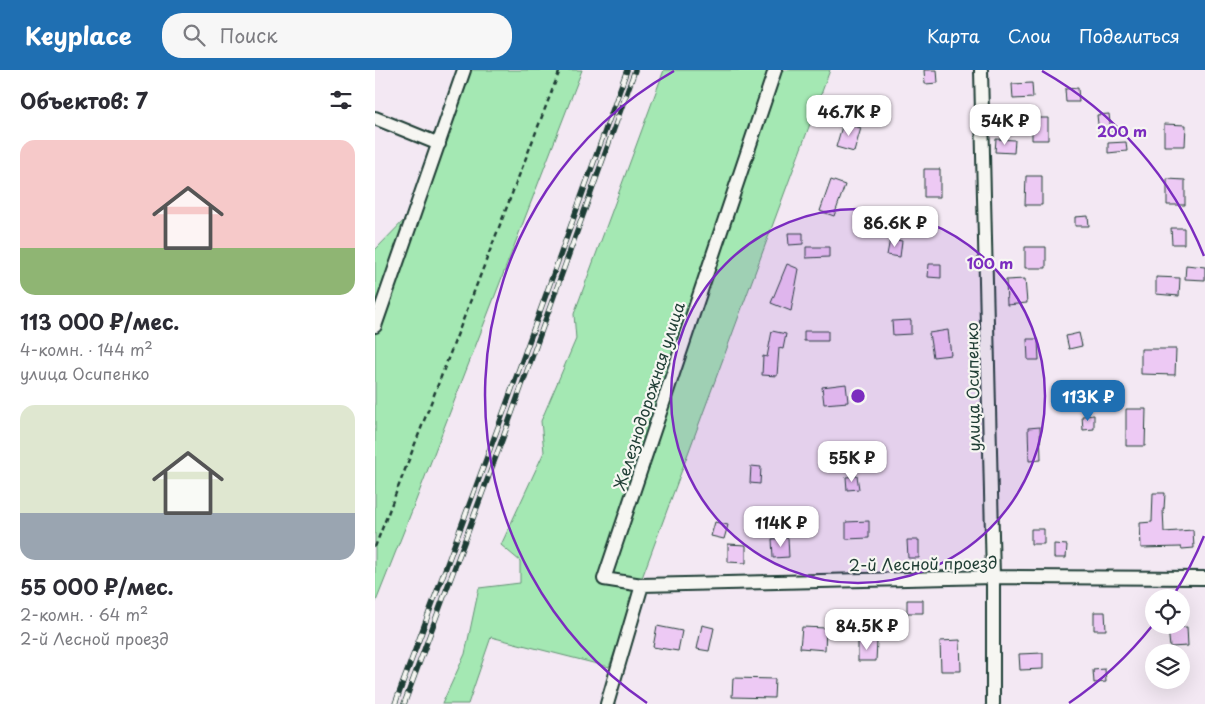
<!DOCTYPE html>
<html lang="ru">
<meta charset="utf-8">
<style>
:root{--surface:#fff;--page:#f7f7f7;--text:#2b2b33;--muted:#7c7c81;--accent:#1f6fb2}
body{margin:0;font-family:"Playpen Sans",sans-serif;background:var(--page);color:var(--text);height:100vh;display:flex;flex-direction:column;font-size:19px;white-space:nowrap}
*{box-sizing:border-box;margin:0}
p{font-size:16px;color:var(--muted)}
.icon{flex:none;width:28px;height:28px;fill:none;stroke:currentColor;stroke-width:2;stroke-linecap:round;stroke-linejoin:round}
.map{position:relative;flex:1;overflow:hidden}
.details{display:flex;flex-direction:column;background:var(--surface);width:375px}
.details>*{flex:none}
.tools{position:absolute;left:770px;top:519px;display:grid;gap:10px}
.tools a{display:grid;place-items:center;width:45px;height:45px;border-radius:50%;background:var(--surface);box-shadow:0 5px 20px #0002;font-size:25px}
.price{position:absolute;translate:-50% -42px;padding:0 11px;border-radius:10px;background:#fff;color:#222;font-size:16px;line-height:32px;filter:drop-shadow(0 1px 2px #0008)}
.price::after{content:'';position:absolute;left:50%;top:30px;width:15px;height:11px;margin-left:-8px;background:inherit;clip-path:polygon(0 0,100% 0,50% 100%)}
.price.selected{background:var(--accent);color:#fff}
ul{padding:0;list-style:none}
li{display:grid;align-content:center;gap:10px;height:265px;padding:0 20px}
li span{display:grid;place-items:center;height:155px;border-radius:15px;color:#555}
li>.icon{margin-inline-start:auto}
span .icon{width:90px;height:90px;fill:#fffc;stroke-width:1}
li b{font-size:21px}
h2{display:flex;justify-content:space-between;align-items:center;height:60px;padding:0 20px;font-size:21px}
header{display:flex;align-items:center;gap:30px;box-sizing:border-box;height:70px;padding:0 25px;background:var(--accent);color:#fff}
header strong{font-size:24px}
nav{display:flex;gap:28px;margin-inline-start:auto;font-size:18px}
.search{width:350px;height:45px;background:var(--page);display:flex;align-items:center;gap:12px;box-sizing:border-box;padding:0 18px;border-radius:20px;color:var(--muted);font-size:19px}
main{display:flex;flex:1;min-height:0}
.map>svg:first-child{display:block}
.green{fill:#a4e8b3;stroke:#629274}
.building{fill:#edc9f4;stroke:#1f3d34}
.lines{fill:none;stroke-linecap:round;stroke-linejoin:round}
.minor-casing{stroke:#1f3d34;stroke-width:16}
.path{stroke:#1f3d34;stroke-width:2.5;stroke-dasharray:5 4;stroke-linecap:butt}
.minor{stroke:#f6f6f2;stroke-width:12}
.rail-casing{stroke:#1f3d34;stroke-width:5.5}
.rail{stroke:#f6f6f2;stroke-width:4;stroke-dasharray:11;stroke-linecap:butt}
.ring{fill:none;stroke:#7b2cbf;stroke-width:2.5}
.labels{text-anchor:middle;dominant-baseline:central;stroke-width:4.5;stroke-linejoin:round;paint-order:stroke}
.street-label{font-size:16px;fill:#1f3d34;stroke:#f6f6f2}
.centre{fill:#7b2cbf;stroke:#f6f6f2;stroke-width:2.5}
.ring-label{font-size:15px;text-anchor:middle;font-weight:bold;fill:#7b2cbf;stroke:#f6f6f2;stroke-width:4.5;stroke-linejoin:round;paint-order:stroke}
</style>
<header>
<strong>Keyplace</strong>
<div class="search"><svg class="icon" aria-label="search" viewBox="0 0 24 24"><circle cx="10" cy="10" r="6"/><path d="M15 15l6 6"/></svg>Поиск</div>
<nav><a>Карта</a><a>Слои</a><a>Поделиться</a></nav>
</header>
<main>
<section class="details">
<h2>Объектов: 7<svg class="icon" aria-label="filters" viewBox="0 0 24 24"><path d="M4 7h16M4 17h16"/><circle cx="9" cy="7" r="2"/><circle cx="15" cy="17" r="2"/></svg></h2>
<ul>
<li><span style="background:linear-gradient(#f6c9c9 70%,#8fb573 0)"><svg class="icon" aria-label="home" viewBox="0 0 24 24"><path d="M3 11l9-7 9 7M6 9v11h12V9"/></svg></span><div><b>113 000 ₽/мес.</b><p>4-комн. · 144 m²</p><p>улица Осипенко</p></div></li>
<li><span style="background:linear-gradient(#dfe7d0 70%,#9aa5b1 0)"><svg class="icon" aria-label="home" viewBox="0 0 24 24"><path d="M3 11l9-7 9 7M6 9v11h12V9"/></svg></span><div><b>55 000 ₽/мес.</b><p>2-комн. · 64 m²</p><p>2-й Лесной проезд</p></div></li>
</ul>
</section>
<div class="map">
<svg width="830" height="634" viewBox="0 0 830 634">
<rect width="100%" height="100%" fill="#f3e8f3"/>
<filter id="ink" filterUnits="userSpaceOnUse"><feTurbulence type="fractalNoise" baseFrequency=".02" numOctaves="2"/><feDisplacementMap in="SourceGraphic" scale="10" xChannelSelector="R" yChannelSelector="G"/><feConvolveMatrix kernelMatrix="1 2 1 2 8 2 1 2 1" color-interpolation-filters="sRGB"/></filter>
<g filter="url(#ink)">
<path class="green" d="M 89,0 L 207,0 L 38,438 L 0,534 L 0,180 L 37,142 Z
M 289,0 L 455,0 L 234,597 L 116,567 L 93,634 L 67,634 L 90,584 L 104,518 L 145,513 L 145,491 L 126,475 L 169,382 L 166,351 L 201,269 L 199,244 Z"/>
<path class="building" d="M 549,0 L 562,0 L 563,13 L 550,14 Z
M 657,13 L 658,28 L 638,29 L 637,14 Z
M 703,18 L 704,32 L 691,32 L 690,19 Z
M 734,44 L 736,62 L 724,63 L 722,45 Z
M 657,48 L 673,48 L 673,70 L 657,70 Z
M 468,53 L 486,58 L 479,82 L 461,77 Z
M 789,54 L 811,55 L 810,76 L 789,76 Z
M 621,69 L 640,70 L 639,83 L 620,82 Z
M 751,72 L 752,81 L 733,83 L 733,73 Z
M 549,99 L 565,99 L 565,127 L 549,127 Z
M 651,106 L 667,106 L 667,135 L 650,135 Z
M 792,109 L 810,110 L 810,135 L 792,135 Z
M 456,110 L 470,115 L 459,146 L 445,141 Z
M 713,146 L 714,156 L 700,156 L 700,147 Z
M 796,158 L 809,158 L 809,174 L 797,174 Z
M 413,163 L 428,163 L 428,174 L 414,175 Z
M 515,169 L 527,171 L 525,187 L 512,185 Z
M 431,177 L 454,177 L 454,187 L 431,188 Z
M 650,177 L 671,177 L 671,198 L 650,198 Z
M 412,194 L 424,199 L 416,241 L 396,233 Z
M 554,194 L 566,194 L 566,208 L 553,207 Z
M 811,195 L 830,197 L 830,210 L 810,209 Z
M 781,207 L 805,208 L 804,226 L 781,224 Z
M 650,209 L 652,233 L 632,235 L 631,210 Z
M 536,250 L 536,264 L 518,265 L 517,251 Z
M 573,260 L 576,285 L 558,287 L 554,263 Z
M 397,261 L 411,264 L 408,279 L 404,278 L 402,306 L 387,305 L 388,286 L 392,287 Z
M 429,261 L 453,261 L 453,271 L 429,271 Z
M 704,263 L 707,276 L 694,279 L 691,266 Z
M 652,269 L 663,269 L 664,290 L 653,290 Z
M 766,279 L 801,279 L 800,305 L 766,304 Z
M 471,314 L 473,332 L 449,334 L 447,317 Z
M 751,339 L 771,339 L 770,376 L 751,376 Z
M 719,345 L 719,359 L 708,360 L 707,346 Z
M 665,357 L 666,390 L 654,391 L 653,358 Z
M 376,396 L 386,397 L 385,414 L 375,413 Z
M 482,406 L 484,419 L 472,420 L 471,407 Z
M 778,423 L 790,423 L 789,439 L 788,439 L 789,462 L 818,460 L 819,478 L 807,479 L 806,477 L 766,478 L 765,453 L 777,452 Z
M 494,451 L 494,468 L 471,469 L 471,452 Z
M 340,452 L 353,455 L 349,469 L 336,466 Z
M 656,459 L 669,459 L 669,474 L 656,474 Z
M 413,468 L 414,487 L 398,488 L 397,469 Z
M 532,470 L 544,470 L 544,488 L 533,488 Z
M 353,474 L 371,475 L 371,493 L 353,492 Z
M 679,474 L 692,475 L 691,488 L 679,488 Z
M 532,530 L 548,530 L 548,543 L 532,543 Z
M 719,542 L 730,542 L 731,560 L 719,560 Z
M 327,555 L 339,558 L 334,581 L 322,579 Z
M 282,556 L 307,561 L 303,581 L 278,577 Z
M 427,557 L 451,558 L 450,580 L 425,578 Z
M 812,557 L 813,576 L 795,577 L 793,558 Z
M 585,570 L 586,601 L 566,601 L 565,571 Z
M 483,571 L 502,571 L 501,591 L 483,591 Z
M 668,583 L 668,599 L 645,600 L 644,584 Z
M 730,599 L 731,612 L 719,613 L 718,600 Z
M 358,608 L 400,609 L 399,628 L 357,627 Z"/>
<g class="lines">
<defs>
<path id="minor" d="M 606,0 L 618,507 L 618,634
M 0,48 L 64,74
M 0,256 L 89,0
M 267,515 L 618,507 L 830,508
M 232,634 L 267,515 L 229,509 L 400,0"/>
</defs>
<use href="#minor" class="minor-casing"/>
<path class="path" d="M 0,477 L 185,0"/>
<use href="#minor" class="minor"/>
<defs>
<path id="rail" d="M 20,634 L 125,352 L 252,0
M 29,634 L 133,354 L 260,0"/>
</defs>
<use href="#rail" class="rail-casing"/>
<use href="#rail" class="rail"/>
</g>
</g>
<circle cx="483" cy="326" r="187" fill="#7b2cbf" fill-opacity=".12"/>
<g class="ring">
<circle cx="483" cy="326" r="187"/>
<path d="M829 466A373 373 0 0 1 798 526M777 556A373 373 0 0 1 694 633M272 633A373 373 0 0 1 299 1M667 1A373 373 0 0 1 829 186"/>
</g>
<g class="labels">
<g class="street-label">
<text transform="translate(597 317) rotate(-91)">улица Осипенко</text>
<text transform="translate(273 326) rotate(-72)">Железнодорожная улица</text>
<text transform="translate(548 493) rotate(-1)">2-й Лесной проезд</text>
</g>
</g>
<circle cx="483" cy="326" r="8" class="centre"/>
<g class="ring-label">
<text x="747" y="67">200 m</text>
<text x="615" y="199">100 m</text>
</g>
</svg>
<div class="tools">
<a><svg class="icon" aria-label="locate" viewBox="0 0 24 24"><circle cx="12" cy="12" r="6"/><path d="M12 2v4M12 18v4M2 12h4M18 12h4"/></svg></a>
<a><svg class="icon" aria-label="layers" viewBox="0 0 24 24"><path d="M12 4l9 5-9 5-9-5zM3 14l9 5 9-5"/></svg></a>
</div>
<b class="price" style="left:474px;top:67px">46.7K ₽</b>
<b class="price" style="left:630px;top:76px">54K ₽</b>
<b class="price" style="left:520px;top:178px">86.6K ₽</b>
<b class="price selected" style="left:713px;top:352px">113K ₽</b>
<b class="price" style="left:477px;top:413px">55K ₽</b>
<b class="price" style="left:406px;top:478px">114K ₽</b>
<b class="price" style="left:492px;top:581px">84.5K ₽</b>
</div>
</main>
